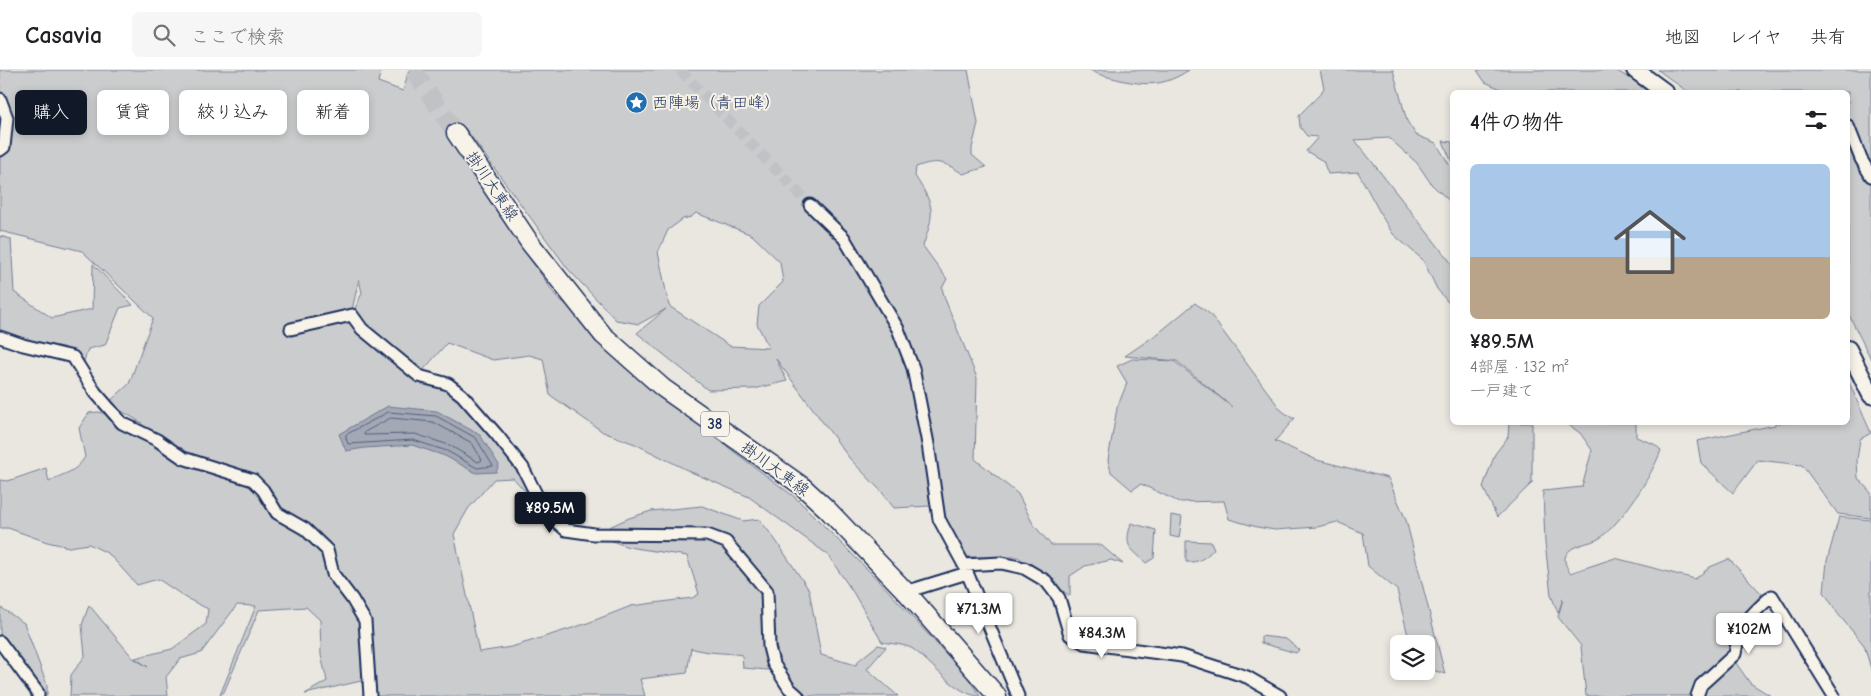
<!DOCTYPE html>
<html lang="ja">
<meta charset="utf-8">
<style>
:root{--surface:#fff;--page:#f6f6f6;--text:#202124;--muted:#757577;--line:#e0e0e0;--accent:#111827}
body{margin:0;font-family:"Comic Neue","Klee One",sans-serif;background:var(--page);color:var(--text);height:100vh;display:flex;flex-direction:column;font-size:19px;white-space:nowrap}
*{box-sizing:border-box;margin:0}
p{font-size:16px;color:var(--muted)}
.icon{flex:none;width:28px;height:28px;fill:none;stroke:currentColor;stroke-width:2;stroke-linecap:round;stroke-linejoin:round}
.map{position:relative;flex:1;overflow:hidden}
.side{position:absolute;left:1450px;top:20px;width:400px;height:335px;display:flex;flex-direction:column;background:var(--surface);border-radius:8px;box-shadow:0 2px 8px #0003}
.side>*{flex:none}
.banner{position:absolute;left:15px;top:20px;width:475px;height:45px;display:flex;gap:10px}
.controls{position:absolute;left:1390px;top:565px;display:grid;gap:10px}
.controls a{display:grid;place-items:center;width:45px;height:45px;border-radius:8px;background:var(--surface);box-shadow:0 2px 8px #0003;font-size:25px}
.price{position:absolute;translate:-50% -42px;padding:0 11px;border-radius:5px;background:#fff;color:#222;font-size:16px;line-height:32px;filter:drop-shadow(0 1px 2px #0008)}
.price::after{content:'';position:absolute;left:50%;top:30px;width:15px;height:11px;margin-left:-8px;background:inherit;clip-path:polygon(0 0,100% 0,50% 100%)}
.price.current{background:var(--accent);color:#fff}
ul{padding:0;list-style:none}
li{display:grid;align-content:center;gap:10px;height:265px;padding:0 20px}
li span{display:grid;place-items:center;height:155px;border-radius:8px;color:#555}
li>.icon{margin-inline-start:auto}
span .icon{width:90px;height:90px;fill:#fffc;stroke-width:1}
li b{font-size:21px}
h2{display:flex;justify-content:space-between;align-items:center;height:60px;padding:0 20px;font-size:21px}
.tag{padding:0 18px;border-radius:8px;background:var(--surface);box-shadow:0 2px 8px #0003;font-size:18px;line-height:45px}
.tag.current{background:var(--accent);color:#fff}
header{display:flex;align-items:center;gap:30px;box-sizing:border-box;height:70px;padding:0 25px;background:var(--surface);border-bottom:1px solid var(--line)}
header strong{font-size:24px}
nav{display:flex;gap:28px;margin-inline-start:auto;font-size:18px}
.search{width:350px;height:45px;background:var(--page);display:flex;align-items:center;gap:12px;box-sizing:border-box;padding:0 18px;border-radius:8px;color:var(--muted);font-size:19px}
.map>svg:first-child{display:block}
.green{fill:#cbcccd;stroke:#737e96;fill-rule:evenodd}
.water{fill:#a3a8b4;stroke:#6d7892}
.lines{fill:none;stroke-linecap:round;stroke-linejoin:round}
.shore{stroke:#515f80;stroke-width:1}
.street-tunnel{stroke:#c1c2c6;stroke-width:11;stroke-dasharray:11 5.5;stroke-linecap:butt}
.primary-tunnel{stroke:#c1c2c6;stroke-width:18;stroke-dasharray:18 9;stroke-linecap:butt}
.street-casing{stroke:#1b2f5e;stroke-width:15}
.secondary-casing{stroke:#1b2f5e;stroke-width:20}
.primary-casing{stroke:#1b2f5e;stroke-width:21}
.street{stroke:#f7f3e8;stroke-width:11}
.secondary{stroke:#f7f3e8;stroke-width:16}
.primary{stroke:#f7f3e8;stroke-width:18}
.labels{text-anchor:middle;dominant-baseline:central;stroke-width:4;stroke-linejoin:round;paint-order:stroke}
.shield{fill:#f7f3e8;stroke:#5d6a87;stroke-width:1}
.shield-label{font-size:15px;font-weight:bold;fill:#1b2f5e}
.poi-label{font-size:16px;fill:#1b2f5e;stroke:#f7f3e8;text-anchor:start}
.street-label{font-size:16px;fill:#1b2f5e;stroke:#f7f3e8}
</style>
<header>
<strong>Casavia</strong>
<div class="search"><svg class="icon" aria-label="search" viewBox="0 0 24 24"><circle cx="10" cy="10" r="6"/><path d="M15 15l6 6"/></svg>ここで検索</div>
<nav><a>地図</a><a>レイヤ</a><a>共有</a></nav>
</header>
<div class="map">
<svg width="1871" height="626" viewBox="0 0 1871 626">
<rect width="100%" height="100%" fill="#eae7e0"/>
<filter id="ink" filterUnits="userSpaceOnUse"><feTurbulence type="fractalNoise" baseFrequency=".02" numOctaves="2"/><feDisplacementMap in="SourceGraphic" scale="10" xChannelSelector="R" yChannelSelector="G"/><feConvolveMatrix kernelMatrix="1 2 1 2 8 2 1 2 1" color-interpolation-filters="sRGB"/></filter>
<g filter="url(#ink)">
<path class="green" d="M 0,0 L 381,0 L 378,12 L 403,21 L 409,0 L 968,0 L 978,53 L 972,78 L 972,85 L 986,97 L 963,104 C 945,92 937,89 916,97 L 915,106 C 935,137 935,141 923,176 L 947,209 L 942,218 L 945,229 L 977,308 L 975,389 L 1018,424 L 1033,454 L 1051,475 L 1101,475 L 1123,494 L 1111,490 L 1085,496 L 1070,506 L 1070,526 L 1018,487 L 963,487 L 930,436 L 894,438 L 881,421 L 850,389 L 776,289 L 787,311 L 754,319 L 708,320 L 637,263 L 666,239 L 639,254 L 616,250 L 568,199 L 465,58 L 449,69 L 475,109 L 556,226 L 640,297 L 729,378 L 796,428 L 881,513 L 968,608 L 980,626 C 957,626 931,592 913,579 C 905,574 891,574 882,572 L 853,522 L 827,484 L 749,427 L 691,402 L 635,374 L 603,362 L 550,325 L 543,289 L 529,285 L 493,290 L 447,273 L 419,305 L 438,310 L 497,365 L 545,442 L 513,408 L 494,409 L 468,439 L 454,464 L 479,582 L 511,577 L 531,571 L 585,554 L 631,536 L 692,528 L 699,524 L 687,486 L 628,477 L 594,464 L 629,448 L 651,441 L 702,436 L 743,451 L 759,449 L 774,468 L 809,520 L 821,585 L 856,595 L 858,591 L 878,575 L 886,577 L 867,599 L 898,626 L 806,626 L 800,619 L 768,600 L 743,598 L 742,585 C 724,582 708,584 691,578 L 687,603 L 640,609 L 645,626 L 372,626 L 367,590 L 361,611 L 305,624 L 327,611 L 321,585 L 320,550 L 306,537 L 259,540 L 224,622 L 220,625 L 256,536 L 237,535 L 201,583 L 180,589 L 166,607 L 168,626 L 70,626 L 71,605 L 85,586 L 82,555 L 89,535 L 133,588 L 148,597 L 135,588 L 172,579 L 206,554 L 208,539 L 188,529 L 158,509 L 137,515 L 109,484 L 89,474 L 69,477 L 47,472 L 8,458 L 0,458 L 0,410 L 8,411 L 46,398 L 49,412 C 66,401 73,405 85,387 L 79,358 L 89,343 L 98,342 L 142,353 L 108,333 L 129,314 L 153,248 L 82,181 L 0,161 ZM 696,143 L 752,165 L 780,192 L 783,212 L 759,236 L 757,254 L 769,278 L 730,276 L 669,236 L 658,182 L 668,160 L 683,149 L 691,147 ZM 359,209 L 362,223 L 352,245 L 352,240 Z
M 1090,0 L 1189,0 C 1164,16 1149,16 1120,10 C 1110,7 1100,6 1090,0 Z
M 1320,0 L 1393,0 L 1407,51 L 1416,65 L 1436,73 L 1452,99 L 1452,133 L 1432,115 L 1417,93 L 1389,68 L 1355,70 L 1452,194 L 1452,237 L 1437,219 L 1423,190 L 1393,164 L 1384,150 L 1358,102 L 1328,104 L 1323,91 L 1306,81 L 1318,67 L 1307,66 L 1300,57 L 1299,46 C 1307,35 1317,30 1324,18 Z
M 1477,0 L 1615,0 L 1633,10 L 1648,22 L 1508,22 L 1485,12 Z
M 1658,0 L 1871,0 L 1871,289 L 1848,243 L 1848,22 L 1688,22 Z
M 1443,71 L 1452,72 L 1452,93 Z
M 0,166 L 11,169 L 14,222 L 52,248 L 92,239 L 93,194 L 133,235 L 120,238 L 105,275 L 88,279 L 84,291 L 74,281 L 0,264 Z
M 1195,233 L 1210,244 L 1281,340 L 1292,348 L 1295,348 L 1275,371 L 1317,390 L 1388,408 L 1406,450 L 1445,604 L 1426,598 L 1426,574 L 1410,574 L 1397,520 L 1368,496 L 1363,463 L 1337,452 L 1317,457 L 1275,460 L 1257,457 L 1229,449 L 1224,431 L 1179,432 L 1141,414 L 1132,420 L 1111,402 L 1108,390 L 1117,338 L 1127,313 L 1117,296 L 1132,289 L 1174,291 L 1232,337 L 1177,291 L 1125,286 L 1160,262 Z
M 1848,310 L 1871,363 L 1860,369 L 1857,390 L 1858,408 L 1871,423 L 1871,448 L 1838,444 L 1802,395 L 1758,390 L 1733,423 L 1701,393 L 1697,371 L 1775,355 L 1775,353 L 1848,352 Z
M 1509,353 L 1532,353 L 1532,413 L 1497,447 L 1483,417 L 1495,384 L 1508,367 Z
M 1566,353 L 1636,353 L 1636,367 L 1654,374 L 1661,380 C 1652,406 1622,452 1600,468 C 1591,474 1571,474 1566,485 C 1563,492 1567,497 1570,503 L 1615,488 L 1695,509 L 1710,497 L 1729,489 L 1762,524 L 1748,540 L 1731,563 L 1729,583 L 1750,613 L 1771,626 L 1586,626 L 1581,576 L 1558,547 L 1563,529 L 1558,543 L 1551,525 L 1545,473 L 1543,421 L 1582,417 L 1592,380 L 1580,363 Z
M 1171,445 L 1182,447 L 1179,468 L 1170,466 Z
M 1839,447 L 1871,450 L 1871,599 L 1864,575 L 1838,544 L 1824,522 L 1827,491 Z
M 1131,453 L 1156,460 L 1154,488 L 1146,493 C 1129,476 1124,478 1131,453 Z
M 1186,471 L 1211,472 L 1214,479 C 1205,488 1199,493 1186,492 Z
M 0,537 L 24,553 L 47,615 L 47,626 L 38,626 L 0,570 Z
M 1261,566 L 1286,569 L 1299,580 L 1296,583 L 1261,573 Z"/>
<path class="water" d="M 388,336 L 437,341 L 480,365 L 499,395 L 496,402 L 476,403 L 445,386 L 412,375 L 365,378 L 346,381 L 339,364 Z"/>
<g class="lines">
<path class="shore" d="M 389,342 L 436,346 L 476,368 L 493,396 L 477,398 L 447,381 L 413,370 L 348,374 L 346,368 L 346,365 Z
M 391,348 L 433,352 L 472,373 L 482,390 L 478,392 L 449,375 L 415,364 L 364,365 L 365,362 Z"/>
<path class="street-tunnel" d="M 680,0 L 810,135"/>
<path class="primary-tunnel" d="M 413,0 L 456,63"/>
<defs>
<path id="street" d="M 0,29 L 7,48 L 4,77 L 0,80
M 1848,56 L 1861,89 L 1871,106
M 810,135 L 844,168 L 898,259 L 913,298 L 928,374 L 939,449 L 964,495 L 1018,626
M 291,259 L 352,245 L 362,259 L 419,306 L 448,314 L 462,325 L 497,365 L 523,398 L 545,442 L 566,460 L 594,464 L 707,465 L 726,472 L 767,521 L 769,577 L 773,593 L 789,618 L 798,626
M 0,267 L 23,275 L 73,287 L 95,322 L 122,353 L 157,370 L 183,388 L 253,410 L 263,420 L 277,443 L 305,459 L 327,480 L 333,504 L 352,529 L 365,551 L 370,626
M 964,495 L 1001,493 L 1024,498 L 1046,511 L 1059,528 L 1070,565 L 1084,573 L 1182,586 L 1247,607 L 1280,626
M 908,524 L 912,520 L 967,503
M 0,572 L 38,623 L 38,626
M 1697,626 L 1701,615 L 1735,584 C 1739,555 1750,545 1772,526 L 1834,626"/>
<path id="secondary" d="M 1635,0 L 1665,22
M 1848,279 L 1871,325"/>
<path id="primary" d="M 456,63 L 530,173 L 603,265 L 663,318 L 802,416 L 827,439 L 908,524 L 997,626"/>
</defs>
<use href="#street" class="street-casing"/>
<use href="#secondary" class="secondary-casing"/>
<use href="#primary" class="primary-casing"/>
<use href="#street" class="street"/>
<use href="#secondary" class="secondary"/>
<use href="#primary" class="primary"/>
</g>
</g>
<defs>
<symbol id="sight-disc" viewBox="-11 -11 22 22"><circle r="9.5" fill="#1f6fb2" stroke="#f7f3e8"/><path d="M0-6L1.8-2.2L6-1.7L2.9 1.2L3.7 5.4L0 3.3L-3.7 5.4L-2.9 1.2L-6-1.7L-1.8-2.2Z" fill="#fff"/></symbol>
</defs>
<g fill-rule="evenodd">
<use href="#sight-disc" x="624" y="20" width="25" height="25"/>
</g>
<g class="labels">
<rect class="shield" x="701" y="341.5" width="28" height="25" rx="4"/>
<g class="shield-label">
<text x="715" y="354">38</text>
</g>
<g class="poi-label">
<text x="652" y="33">西陣場（青田峰）</text>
</g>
<g class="street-label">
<text transform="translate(492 116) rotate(56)">掛川大東線</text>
<text transform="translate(775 399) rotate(36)">掛川大東線</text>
</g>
</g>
</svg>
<div class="controls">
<a><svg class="icon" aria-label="layers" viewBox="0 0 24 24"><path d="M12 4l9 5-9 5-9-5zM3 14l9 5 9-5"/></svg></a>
</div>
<b class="price current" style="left:550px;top:464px">¥89.5M</b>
<b class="price" style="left:979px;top:565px">¥71.3M</b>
<b class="price" style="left:1749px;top:585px">¥102M</b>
<b class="price" style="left:1102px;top:589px">¥84.3M</b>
<div class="banner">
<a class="tag current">購入</a>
<a class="tag">賃貸</a>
<a class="tag">絞り込み</a>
<a class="tag">新着</a>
</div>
<section class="side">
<h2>4件の物件<svg class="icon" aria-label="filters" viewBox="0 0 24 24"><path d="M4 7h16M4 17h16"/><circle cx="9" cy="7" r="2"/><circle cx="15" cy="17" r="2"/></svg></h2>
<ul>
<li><span style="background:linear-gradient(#a9c7e8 60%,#b9a48a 0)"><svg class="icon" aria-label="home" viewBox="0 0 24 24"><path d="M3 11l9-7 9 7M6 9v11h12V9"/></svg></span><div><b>¥89.5M</b><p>4部屋 · 132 m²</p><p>一戸建て</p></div></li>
</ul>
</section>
</div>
